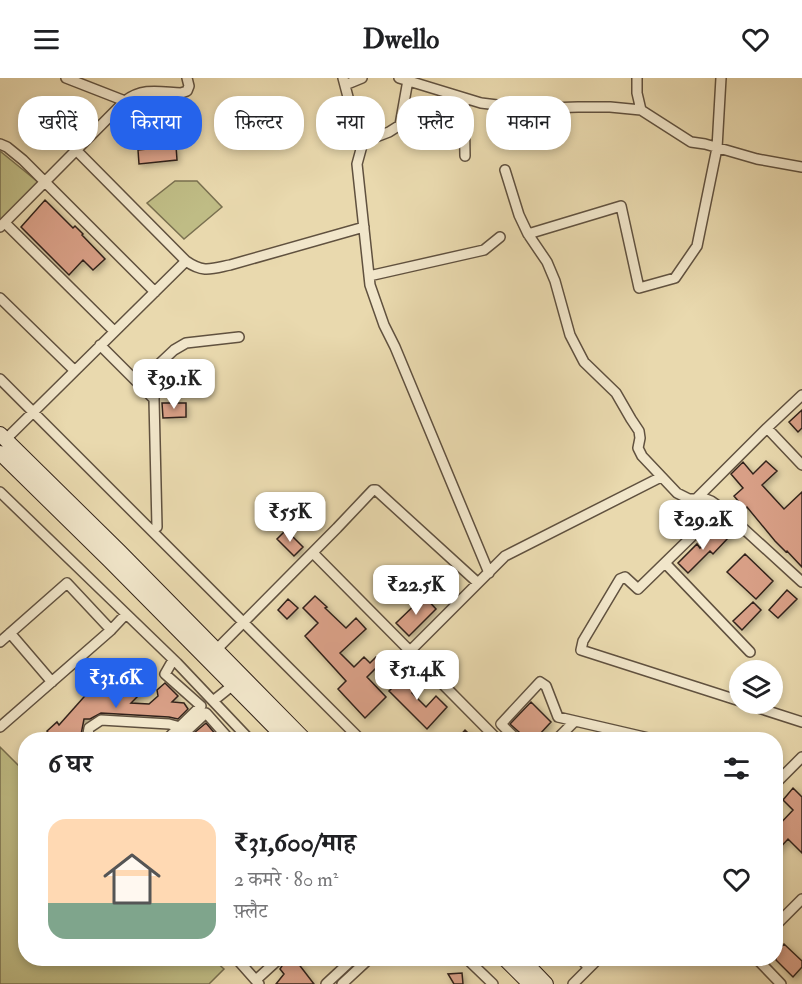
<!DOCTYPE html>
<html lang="hi">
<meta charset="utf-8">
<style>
:root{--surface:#fff;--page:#f6f6f6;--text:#202124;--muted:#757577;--accent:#2563eb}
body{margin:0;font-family:"IM FELL Double Pica","Noto Serif Devanagari",serif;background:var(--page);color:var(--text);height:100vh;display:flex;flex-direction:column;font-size:22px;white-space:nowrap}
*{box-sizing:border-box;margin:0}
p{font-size:20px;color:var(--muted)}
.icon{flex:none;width:33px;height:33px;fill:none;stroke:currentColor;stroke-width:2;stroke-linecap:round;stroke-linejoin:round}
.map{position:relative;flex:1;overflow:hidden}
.drawer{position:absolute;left:18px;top:654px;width:765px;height:234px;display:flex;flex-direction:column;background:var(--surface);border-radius:24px;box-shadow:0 3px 9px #0003}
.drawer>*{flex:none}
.hud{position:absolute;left:18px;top:18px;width:766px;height:54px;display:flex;gap:12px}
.fabs{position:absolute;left:729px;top:582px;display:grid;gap:12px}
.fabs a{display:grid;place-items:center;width:54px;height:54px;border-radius:50%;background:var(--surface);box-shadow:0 3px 9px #0003;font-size:30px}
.price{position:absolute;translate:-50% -51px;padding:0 14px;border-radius:12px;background:#fff;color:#222;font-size:20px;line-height:39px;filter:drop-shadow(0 2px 3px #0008)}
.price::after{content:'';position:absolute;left:50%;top:36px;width:18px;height:14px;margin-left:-9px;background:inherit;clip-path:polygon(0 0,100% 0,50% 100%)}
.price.active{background:var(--accent);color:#fff}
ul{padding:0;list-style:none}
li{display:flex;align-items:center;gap:18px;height:150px;padding:0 30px}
li span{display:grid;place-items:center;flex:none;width:168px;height:120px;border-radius:18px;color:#555}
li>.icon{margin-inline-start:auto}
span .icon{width:72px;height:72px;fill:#fffc;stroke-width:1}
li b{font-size:26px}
h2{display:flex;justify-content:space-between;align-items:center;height:72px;padding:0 30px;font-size:26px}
.pill{padding:0 21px;border-radius:24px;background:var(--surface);box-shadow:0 3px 9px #0003;font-size:21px;line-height:54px}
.pill.active{background:var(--accent);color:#fff}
header{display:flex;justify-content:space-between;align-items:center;height:78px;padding:0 30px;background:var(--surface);font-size:27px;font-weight:700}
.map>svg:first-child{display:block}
.green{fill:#bfbc85;stroke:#797050;stroke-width:1.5}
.building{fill:#d89f86;stroke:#33241a;stroke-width:1.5;filter:url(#shadow)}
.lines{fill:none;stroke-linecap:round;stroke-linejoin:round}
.street-casing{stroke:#60513f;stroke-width:12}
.secondary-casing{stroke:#33241a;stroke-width:16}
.street{stroke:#f1e6ca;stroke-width:9}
.secondary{stroke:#f1e6ca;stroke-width:14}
</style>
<header><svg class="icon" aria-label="menu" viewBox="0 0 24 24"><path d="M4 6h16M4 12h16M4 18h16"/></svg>Dwello<svg class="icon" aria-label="heart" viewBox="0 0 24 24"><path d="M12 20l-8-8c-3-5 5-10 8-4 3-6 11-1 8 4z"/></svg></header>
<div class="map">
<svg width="802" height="906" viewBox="0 0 802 906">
<defs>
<filter id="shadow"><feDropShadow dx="2.5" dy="2.5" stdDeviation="3" flood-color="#0004"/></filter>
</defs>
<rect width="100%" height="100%" fill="#e9d9ae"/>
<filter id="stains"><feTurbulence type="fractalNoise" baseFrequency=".00333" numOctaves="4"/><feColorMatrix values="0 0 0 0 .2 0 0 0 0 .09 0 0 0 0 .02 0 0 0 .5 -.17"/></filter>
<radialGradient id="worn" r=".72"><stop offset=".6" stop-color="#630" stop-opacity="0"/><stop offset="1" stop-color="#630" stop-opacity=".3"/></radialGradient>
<path class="green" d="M 0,73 L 38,104 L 0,143 Z
M 175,103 L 197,103 L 222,129 L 184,161 L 147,125 Z
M 0,669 L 25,694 L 26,880 L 213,881 L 224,891 L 209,906 L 0,906 Z"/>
<path class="building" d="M 176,68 L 177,82 L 139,86 L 138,72 Z
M 45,122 L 73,150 L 75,148 L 83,156 L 82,157 L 105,181 L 93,192 L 83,182 L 69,197 L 21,149 Z
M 162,325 L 186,325 L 186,339 L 163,340 Z
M 802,332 L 802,350 L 798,354 L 789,344 Z
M 766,383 L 777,393 L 762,407 L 784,431 L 802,414 L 802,489 L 787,473 L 786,474 L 775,463 L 747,429 L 745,431 L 734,418 L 743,410 L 731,396 L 743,384 L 753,396 Z
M 720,450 L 729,459 L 713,476 L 710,473 L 688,495 L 678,485 L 697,466 L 700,470 Z
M 286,452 L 303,469 L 294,478 L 277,461 Z
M 745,476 L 773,503 L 756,521 L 727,494 Z
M 787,512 L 797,521 L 778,540 L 769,532 Z
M 315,518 L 327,529 L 325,530 L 346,550 L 356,540 L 366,551 L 340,575 L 354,589 L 364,579 L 370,585 L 376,579 L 382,584 L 367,599 L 386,619 L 365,640 L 338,611 L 346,603 L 305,558 L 318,545 L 303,530 Z
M 424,518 L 436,531 L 409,558 L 396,545 Z
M 288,521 L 298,530 L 287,541 L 278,532 Z
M 753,524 L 761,532 L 742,552 L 733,543 Z
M 410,593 L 422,605 L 412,615 L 426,629 L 436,618 L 447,629 L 427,651 L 389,613 Z
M 100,601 L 115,622 L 130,602 L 141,615 L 131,625 L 149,626 L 158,618 L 157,612 L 165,605 L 178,618 L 172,624 L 184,625 L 188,631 L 178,641 L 169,639 L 101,635 L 90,641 L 84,641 L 80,662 L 54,662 L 47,653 L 57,644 L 59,647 Z
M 531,624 L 551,644 L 539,657 L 544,662 L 528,662 L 510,646 Z
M 206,645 L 217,658 L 217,662 L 200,662 L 194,655 Z
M 465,652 L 475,662 L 456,662 Z
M 793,710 L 802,719 L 802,775 L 788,761 L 776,774 L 776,750 L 793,732 L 783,722 Z
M 784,866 L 802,883 L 802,889 L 793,899 L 776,882 L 776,875 Z
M 287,880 L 294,880 L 314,906 L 276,906 L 284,896 L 280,891 Z
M 462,895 L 463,906 L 454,906 L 448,896 Z"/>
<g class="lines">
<defs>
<path id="street" d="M 66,0 L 125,23
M 343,0 L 357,53 L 363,64
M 399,0 L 481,25 L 514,29 L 548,30 L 578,29 L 610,29 L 641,32
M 637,0 L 637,15 L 641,32 L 691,64 L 705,66 L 757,81 L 802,89
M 408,2 L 400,47 L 389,54 L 363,64 L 357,86 L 370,207 L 384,247 L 395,269 L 489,495
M 345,7 L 362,0
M 464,20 L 465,78
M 0,66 L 7,69 L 23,82 L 155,214
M 76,72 L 186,183 C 203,195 211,191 230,187 L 364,149
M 505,92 L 519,137 L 528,156 L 547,184 L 555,203 L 570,257 L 584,284 L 616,315 L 631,341 L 639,353 L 640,360 L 638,370 L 642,378 L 677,415 L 689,421 L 706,421 L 711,423 L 721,430 L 802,504
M 5,145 L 114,253
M 0,149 L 125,23 C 143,9 160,14 181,15 L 187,13 L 189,8 L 187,0
M 528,156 L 621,128 L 639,210 L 675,200 L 697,168 L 717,70 L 721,0
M 369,198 L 484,172 L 500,159
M 0,220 L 74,292
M 100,267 L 154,321 L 157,288 L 174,272 L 186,265 L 239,259
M 0,301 L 361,662
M 154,321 L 157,449
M 767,350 L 802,387
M 5,362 L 186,183
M 0,414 L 177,585 L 250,662
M 696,421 L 767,350 L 802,317
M 721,430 L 638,511 L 625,499 L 620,501 L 583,563 L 581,572 L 740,623
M 313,475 L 498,662
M 665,485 L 750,574
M 10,555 L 52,604
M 0,564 L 67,505 L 111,552
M 410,573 L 505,478 L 661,399
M 214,574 L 337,450 L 373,412 L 376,412 L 478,505
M 213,623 L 233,607
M 746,626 L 802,644
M 0,649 L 111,552 L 126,536
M 557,661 L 574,644
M 87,662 L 89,650 L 101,642 L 169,646 L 180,649
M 166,662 L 201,628 L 165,596 L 173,582
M 177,662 L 206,635 L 230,662
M 517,662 L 501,646 L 540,604 L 546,608 L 558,639 L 657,662
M 776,705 L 802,679
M 776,847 L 802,821
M 236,880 L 259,906
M 466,880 L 493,906
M 580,880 L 589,890
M 756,880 L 781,906
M 256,902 L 280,880
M 326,906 L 354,880
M 342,906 L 370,880
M 573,906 L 599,880"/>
<path id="secondary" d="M 0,356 L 120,474 L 305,662
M 0,375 L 109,482 L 287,662
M 504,880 L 530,906
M 521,880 L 546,906"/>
</defs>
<use href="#street" class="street-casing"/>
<use href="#secondary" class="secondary-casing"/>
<use href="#street" class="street"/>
<use href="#secondary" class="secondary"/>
</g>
<rect width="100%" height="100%" filter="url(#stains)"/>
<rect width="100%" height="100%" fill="url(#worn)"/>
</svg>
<div class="fabs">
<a><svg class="icon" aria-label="layers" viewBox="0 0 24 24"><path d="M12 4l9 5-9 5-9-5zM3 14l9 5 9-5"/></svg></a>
</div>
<b class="price" style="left:174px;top:332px">₹39.1K</b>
<b class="price" style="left:290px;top:465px">₹55K</b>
<b class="price" style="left:703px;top:473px">₹29.2K</b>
<b class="price" style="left:416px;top:538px">₹22.5K</b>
<b class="price" style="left:417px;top:623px">₹51.4K</b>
<b class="price active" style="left:116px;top:631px">₹31.6K</b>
<div class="hud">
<a class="pill">खरीदें</a>
<a class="pill active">किराया</a>
<a class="pill">फ़िल्टर</a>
<a class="pill">नया</a>
<a class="pill">फ़्लैट</a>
<a class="pill">मकान</a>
</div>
<section class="drawer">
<h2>6 घर<svg class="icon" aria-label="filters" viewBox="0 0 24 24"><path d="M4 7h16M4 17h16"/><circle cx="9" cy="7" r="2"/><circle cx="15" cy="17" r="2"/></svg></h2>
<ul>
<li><span style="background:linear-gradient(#ffd9b3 70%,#7fa58c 0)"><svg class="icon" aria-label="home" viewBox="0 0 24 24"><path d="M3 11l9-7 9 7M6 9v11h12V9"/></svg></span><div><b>₹31,600/माह</b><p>2 कमरे · 80 m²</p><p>फ़्लैट</p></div><svg class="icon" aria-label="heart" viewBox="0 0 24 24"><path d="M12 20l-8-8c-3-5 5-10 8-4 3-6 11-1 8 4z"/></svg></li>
</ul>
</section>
</div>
